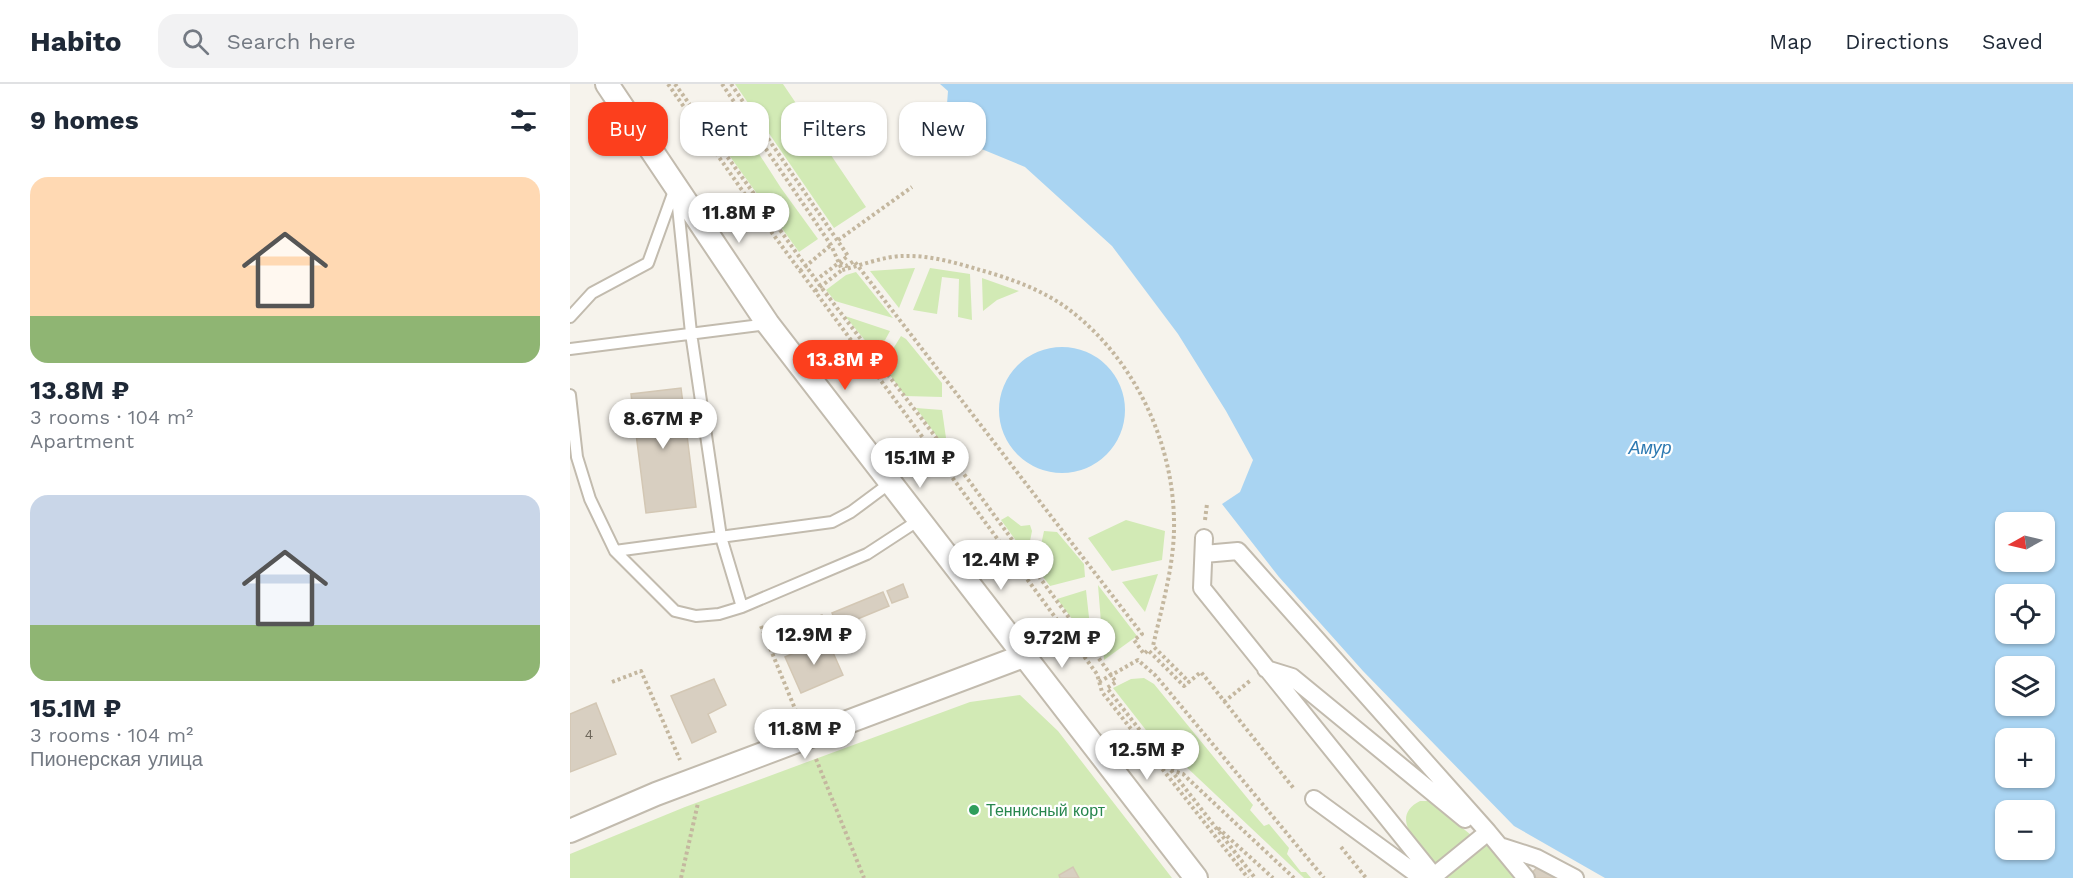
<!DOCTYPE html>
<meta charset="utf-8">
<style>
:root{--surface:#fff;--page:#f2f2f3;--text:#1f2937;--muted:#747a83;--line:#e0e1e3;--accent:#fc3f1d}
body{margin:0;font-family:"Work Sans",sans-serif;background:var(--page);color:var(--text);height:100vh;display:flex;flex-direction:column;font-size:22px;white-space:nowrap}
*{box-sizing:border-box;margin:0}
p{font-size:20px;color:var(--muted)}
.icon{flex:none;width:33px;height:33px;fill:none;stroke:currentColor;stroke-width:2;stroke-linecap:round;stroke-linejoin:round}
.map{position:relative;flex:1;overflow:hidden}
.details{display:flex;flex-direction:column;background:var(--surface);width:570px}
.details>*{flex:none}
.top-card{position:absolute;left:18px;top:18px;width:570px;height:54px;display:flex;gap:12px}
.needle{width:39px;rotate:262deg}
.controls{position:absolute;left:1425px;top:428px;display:grid;gap:12px}
.controls a{display:grid;place-items:center;width:60px;height:60px;border-radius:12px;background:var(--surface);box-shadow:0 2px 4px #0004;font-size:30px}
.price{position:absolute;translate:-50% -51px;padding:0 14px;border-radius:21px;background:#fff;color:#222;font-size:20px;line-height:39px;filter:drop-shadow(0 2px 3px #0008)}
.price::after{content:'';position:absolute;left:50%;top:36px;width:18px;height:14px;margin-left:-9px;background:inherit;clip-path:polygon(0 0,100% 0,50% 100%)}
.price.current{background:var(--accent);color:#fff}
ul{padding:0;list-style:none}
li{display:grid;align-content:center;gap:12px;height:318px;padding:0 30px}
li span{display:grid;place-items:center;height:186px;border-radius:18px;color:#555}
li>.icon{margin-inline-start:auto}
span .icon{width:108px;height:108px;fill:#fffc;stroke-width:1}
li b{font-size:26px}
h2{display:flex;justify-content:space-between;align-items:center;height:72px;padding:0 30px;font-size:26px}
.chip{padding:0 21px;border-radius:18px;background:var(--surface);box-shadow:0 2px 4px #0004;font-size:21px;line-height:54px}
.chip.current{background:var(--accent);color:#fff}
header{display:flex;align-items:center;gap:36px;box-sizing:border-box;height:84px;padding:0 30px;background:var(--surface);border-bottom:2px solid var(--line)}
header strong{font-size:28px}
nav{display:flex;gap:33px;margin-inline-start:auto;font-size:21px}
.search{width:420px;height:54px;background:var(--page);display:flex;align-items:center;gap:15px;box-sizing:border-box;padding:0 21px;border-radius:18px;color:var(--muted);font-size:22px}
main{display:flex;flex:1;min-height:0}
.map>svg:first-child{display:block}
.green{fill:#d2eab5}
.water{fill:#a9d4f2;fill-rule:evenodd}
.building{fill:#d8cfc1;stroke:#d3c7b4;stroke-width:1.5}
.lines{fill:none;stroke-linecap:round;stroke-linejoin:round}
.service-casing{stroke:#c2bbae;stroke-width:14}
.pedestrian-casing{stroke:#c2bbae;stroke-width:20}
.minor-casing{stroke:#c2bbae;stroke-width:26}
.path{stroke:#c4b79f;stroke-width:4;stroke-dasharray:3 3;stroke-linecap:butt}
.service{stroke:#fff;stroke-width:10}
.pedestrian{stroke:#fff;stroke-width:16}
.minor{stroke:#fff;stroke-width:22}
.leisure-dot{fill:#2e9e5b;stroke:#fff;stroke-width:2}
.labels{text-anchor:middle;dominant-baseline:central;stroke-width:4.5;stroke-linejoin:round;paint-order:stroke}
.number-label{font-size:14px;fill:#6e675b}
.leisure-label{font-size:16px;fill:#27864d;stroke:#fff;text-anchor:start}
.water-label{font-size:18px;font-style:italic;fill:#2e7ab2;stroke:#fff}
</style>
<header>
<strong>Habito</strong>
<div class="search"><svg class="icon" aria-label="search" viewBox="0 0 24 24"><circle cx="10" cy="10" r="6"/><path d="M15 15l6 6"/></svg>Search here</div>
<nav><a>Map</a><a>Directions</a><a>Saved</a></nav>
</header>
<main>
<section class="details">
<h2>9 homes<svg class="icon" aria-label="filters" viewBox="0 0 24 24"><path d="M4 7h16M4 17h16"/><circle cx="9" cy="7" r="2"/><circle cx="15" cy="17" r="2"/></svg></h2>
<ul>
<li><span style="background:linear-gradient(#ffd9b3 75%,#8fb573 0)"><svg class="icon" aria-label="home" viewBox="0 0 24 24"><path d="M3 11l9-7 9 7M6 9v11h12V9"/></svg></span><div><b>13.8M ₽</b><p>3 rooms · 104 m²</p><p>Apartment</p></div></li>
<li><span style="background:linear-gradient(#c9d6e8 70%,#8fb573 0)"><svg class="icon" aria-label="home" viewBox="0 0 24 24"><path d="M3 11l9-7 9 7M6 9v11h12V9"/></svg></span><div><b>15.1M ₽</b><p>3 rooms · 104 m²</p><p>Пионерская улица</p></div></li>
</ul>
</section>
<div class="map">
<svg width="1503" height="794" viewBox="0 0 1503 794">
<rect width="100%" height="100%" fill="#f6f3ec"/>
<path class="green" d="M 165,0 L 213,0 L 296,123 L 264,144 Z
M 160,25 L 211,104 L 248,155 L 229,168 L 138,42 Z
M 345,184 L 329,224 L 300,187 Z
M 360,184 L 400,190 L 402,236 L 388,233 L 389,195 L 372,193 L 367,230 L 343,226 Z
M 286,188 L 323,234 L 265,217 L 256,206 L 276,191 Z
M 412,194 L 449,207 L 427,216 L 413,227 Z
M 275,232 L 320,247 L 307,271 Z
M 331,252 L 336,255 L 372,299 L 372,313 L 335,312 L 313,281 Z
M 346,324 L 372,326 L 376,354 L 371,358 Z
M 438,432 L 451,442 L 460,441 L 462,447 L 457,472 L 431,436 Z
M 556,436 L 595,447 L 592,476 L 542,487 L 518,454 Z
M 474,447 L 487,448 L 514,480 L 515,493 L 480,502 L 466,484 Z
M 588,490 L 575,528 L 552,498 Z
M 528,501 L 567,552 L 534,576 Z
M 516,506 L 522,561 L 487,515 Z
M 574,594 L 584,600 L 683,721 L 680,726 L 694,742 L 699,740 L 719,764 L 717,770 L 731,788 L 736,788 L 741,794 L 734,794 L 610,677 L 607,682 L 590,664 L 543,604 L 561,595 Z
M 450,611 L 488,647 L 602,794 L 0,794 L 0,770 L 115,723 L 400,618 Z
M 850,717 L 860,717 L 901,751 L 865,780 C 851,762 817,734 850,717 Z
M 918,758 L 948,794 L 875,794 Z"/>
<path class="water" d="M 370,0 L 1503,0 L 1503,794 L 1035,794 L 944,742 L 793,587 L 709,493 L 652,420 L 670,408 L 683,376 L 656,327 L 608,250 L 542,162 L 455,83 L 397,59 L 374,69 L 353,64 L 358,38 L 377,20 L 378,7 ZM 1436,438 L 1474,438 L 1474,477 L 1436,477 ZM 1436,510 L 1474,510 L 1474,549 L 1436,549 ZM 1436,582 L 1474,582 L 1474,621 L 1436,621 ZM 1436,654 L 1474,654 L 1474,693 L 1436,693 ZM 1436,726 L 1474,726 L 1474,765 L 1436,765 Z
M429 326a63 63 0 1 1 126 0a63 63 0 1 1-126 0Z"/>
<path class="building" d="M 111,304 L 126,423 L 76,429 L 61,310 Z
M 333,500 L 338,513 L 322,519 L 317,507 Z
M 313,508 L 319,522 L 268,543 L 262,529 Z
M 252,531 L 256,542 L 233,551 L 229,539 Z
M 257,555 L 273,591 L 231,609 L 215,573 Z
M 144,595 L 156,621 L 138,630 L 146,648 L 122,659 L 101,612 Z
M 26,619 L 46,670 L 0,688 L 0,630 Z
M 969,781 L 993,794 L 966,794 L 962,789 Z
M 503,783 L 509,794 L 490,794 L 489,791 Z"/>
<g class="lines">
<defs>
<path id="service" d="M 107,113 L 121,249 L 151,453 L 172,523
M 0,233 L 22,209 L 78,179 L 104,107
M 0,265 L 198,240
M 0,311 L 7,373 L 20,415 L 45,467 L 105,527 L 126,532 L 149,530 L 172,523 L 297,470 L 349,436
M 45,467 L 262,438 L 281,428 L 320,399"/>
<path id="pedestrian" d="M 634,454 L 632,504 L 864,792 L 862,794
M 634,470 L 668,467 L 918,748
M 696,585 L 722,593 L 895,735
M 744,715 L 852,794
M 930,762 L 967,774 L 1005,794
M 864,792 L 918,748 L 956,794"/>
<path id="minor" d="M 37,0 L 198,240 L 626,794
M 0,747 L 86,710 L 456,571"/>
</defs>
<use href="#service" class="service-casing"/>
<use href="#pedestrian" class="pedestrian-casing"/>
<use href="#minor" class="minor-casing"/>
<path class="path" d="M 98,0 L 197,142 L 527,590 L 532,608 L 678,794
M 105,0 L 251,203 L 400,398 L 546,598 L 537,604 L 685,794
M 152,0 L 261,161 L 272,186 C 292,181 315,172 334,172 C 359,171 387,179 410,186 C 440,194 472,206 497,224 C 563,273 603,356 604,437 C 605,479 592,522 583,562 L 619,598
M 161,0 L 278,172 L 246,196
M 268,156 L 342,103
M 270,179 L 276,182 L 284,177 L 288,182 L 572,550 L 564,556 L 574,570 L 578,566 L 614,602 L 631,588 L 725,706
M 230,187 L 261,161
M 245,207 L 272,186
M 635,436 L 637,420
M 191,542 L 228,632
M 42,598 L 71,587 L 110,676
M 529,598 L 568,576 L 586,592 L 754,794
M 654,618 L 681,596
M 246,675 L 294,794
M 601,686 L 613,690 L 724,794
M 648,744 L 703,794
M 771,763 L 796,794
M 111,794 L 128,719"/>
<use href="#service" class="service"/>
<use href="#pedestrian" class="pedestrian"/>
<use href="#minor" class="minor"/>
</g>
<circle class="leisure-dot" cx="404" cy="726" r="6"/>
<g class="labels">
<g class="number-label">
<text x="19" y="650">4</text>
</g>
<g class="leisure-label">
<text x="416" y="726">Теннисный корт</text>
</g>
<g class="water-label">
<text x="1080" y="363">Амур</text>
</g>
</g>
</svg>
<div class="controls">
<a><svg class="needle" viewBox="-14 -14 28 28"><path d="M0-13l5 13h-10z" fill="#e53935"/><path d="M0 13l5-13h-10z" fill="#747a83"/></svg></a>
<a><svg class="icon" aria-label="locate" viewBox="0 0 24 24"><circle cx="12" cy="12" r="6"/><path d="M12 2v4M12 18v4M2 12h4M18 12h4"/></svg></a>
<a><svg class="icon" aria-label="layers" viewBox="0 0 24 24"><path d="M12 4l9 5-9 5-9-5zM3 14l9 5 9-5"/></svg></a>
<a>+</a>
<a>−</a>
</div>
<b class="price" style="left:169px;top:160px">11.8M ₽</b>
<b class="price current" style="left:275px;top:307px">13.8M ₽</b>
<b class="price" style="left:93px;top:366px">8.67M ₽</b>
<b class="price" style="left:350px;top:405px">15.1M ₽</b>
<b class="price" style="left:431px;top:507px">12.4M ₽</b>
<b class="price" style="left:244px;top:582px">12.9M ₽</b>
<b class="price" style="left:492px;top:585px">9.72M ₽</b>
<b class="price" style="left:235px;top:676px">11.8M ₽</b>
<b class="price" style="left:577px;top:697px">12.5M ₽</b>
<div class="top-card">
<a class="chip current">Buy</a>
<a class="chip">Rent</a>
<a class="chip">Filters</a>
<a class="chip">New</a>
</div>
</div>
</main>
